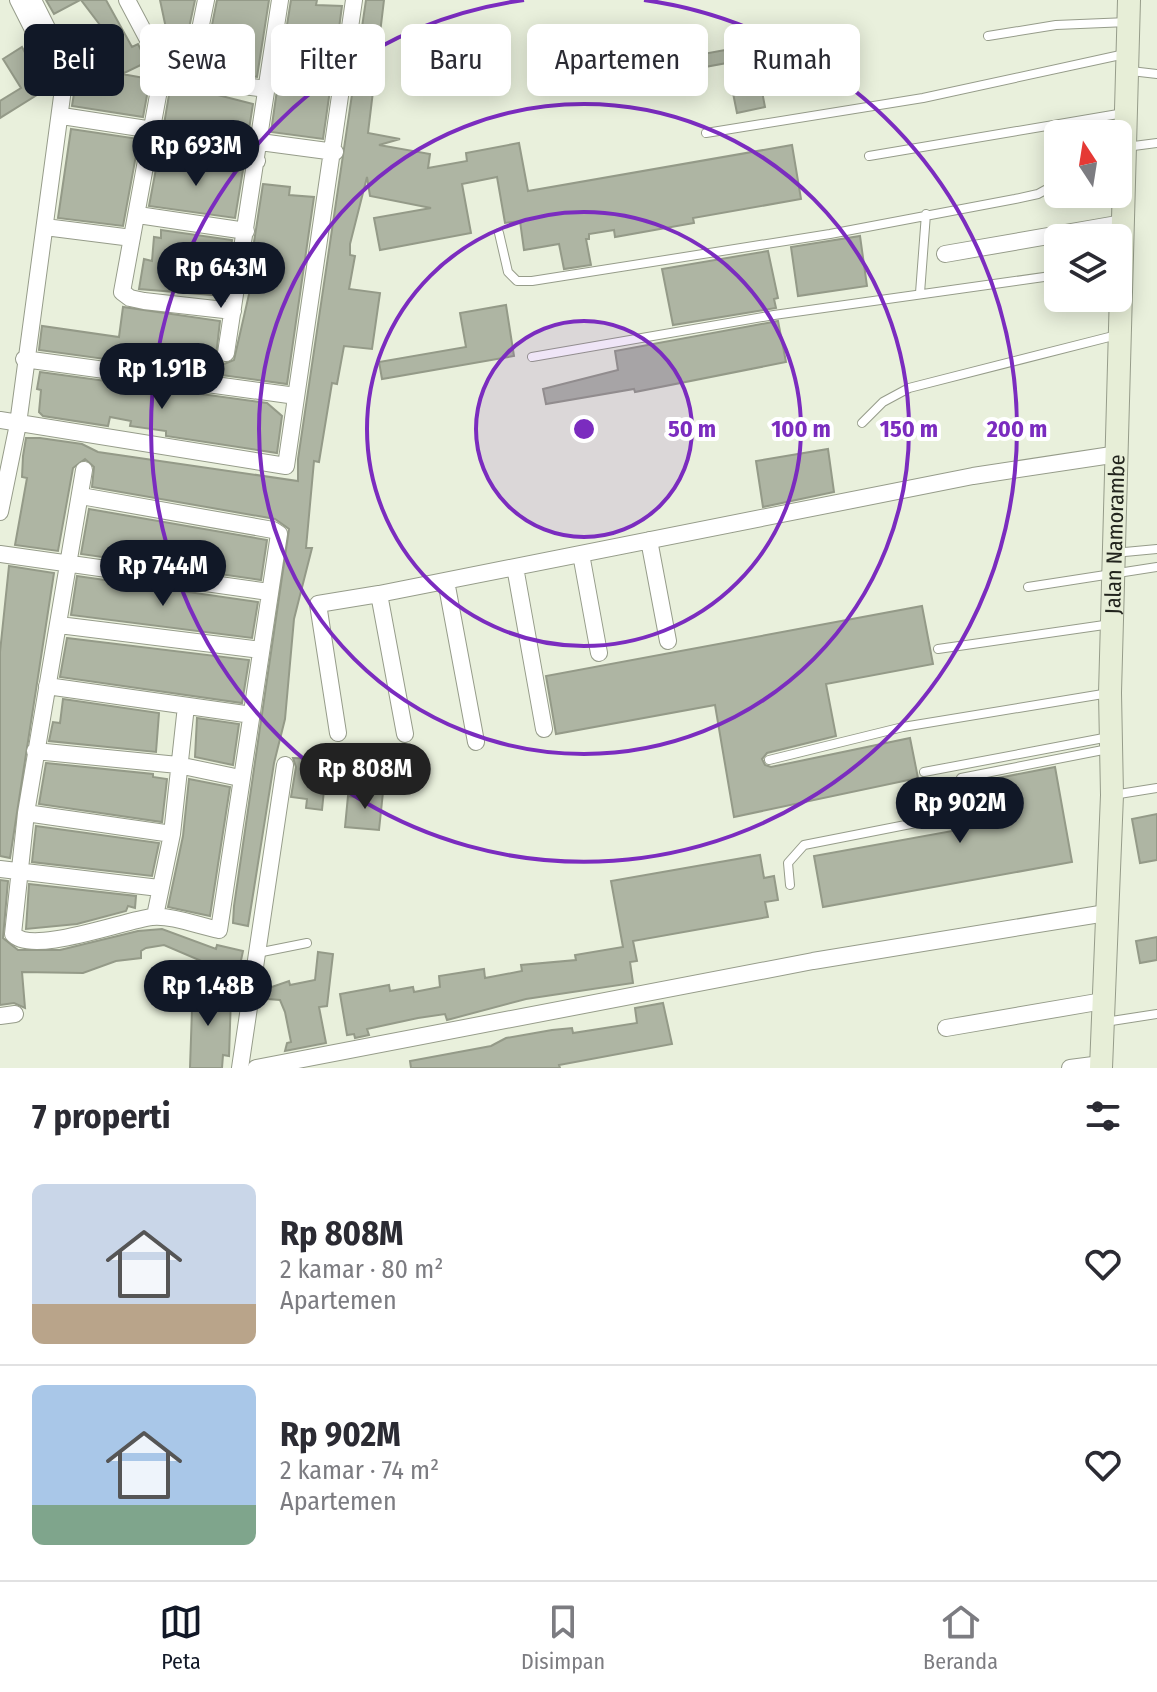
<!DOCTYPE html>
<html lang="id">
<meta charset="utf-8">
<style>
:root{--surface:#fff;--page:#f2f2f3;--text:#2b2b33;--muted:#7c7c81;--line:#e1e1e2;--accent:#111827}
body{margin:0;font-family:"Fira Sans Condensed",sans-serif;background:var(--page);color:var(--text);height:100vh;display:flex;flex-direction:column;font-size:30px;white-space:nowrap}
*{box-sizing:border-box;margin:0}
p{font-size:26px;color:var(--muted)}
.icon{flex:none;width:44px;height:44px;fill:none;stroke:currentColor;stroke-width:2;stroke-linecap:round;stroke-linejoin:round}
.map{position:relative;height:1068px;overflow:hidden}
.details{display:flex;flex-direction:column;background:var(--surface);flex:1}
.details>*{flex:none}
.guide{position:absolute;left:24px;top:24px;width:1110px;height:72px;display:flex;gap:16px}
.needle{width:52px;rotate:348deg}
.buttons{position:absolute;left:1044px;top:120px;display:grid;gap:16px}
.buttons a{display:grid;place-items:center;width:88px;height:88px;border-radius:12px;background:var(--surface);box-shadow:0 4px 20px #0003;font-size:40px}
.price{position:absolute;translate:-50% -68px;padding:0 18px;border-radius:28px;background:var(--accent);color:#fff;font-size:26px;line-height:52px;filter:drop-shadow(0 2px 4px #0008)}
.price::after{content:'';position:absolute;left:50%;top:48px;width:24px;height:18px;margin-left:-12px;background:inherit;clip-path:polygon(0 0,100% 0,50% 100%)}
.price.on{background:#222;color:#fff}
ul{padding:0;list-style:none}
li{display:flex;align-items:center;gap:24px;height:200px;padding:0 32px}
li+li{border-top:2px solid var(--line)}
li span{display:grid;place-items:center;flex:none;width:224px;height:160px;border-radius:12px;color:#555}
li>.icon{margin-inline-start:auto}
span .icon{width:96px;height:96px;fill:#fffc;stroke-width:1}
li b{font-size:34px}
h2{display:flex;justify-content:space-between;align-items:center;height:96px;padding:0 32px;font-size:34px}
.chip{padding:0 28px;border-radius:12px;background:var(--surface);box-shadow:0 4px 20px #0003;font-size:28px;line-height:72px}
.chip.on{background:var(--accent);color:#fff}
.tab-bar{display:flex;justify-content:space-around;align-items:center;height:112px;border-top:2px solid var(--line);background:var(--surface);font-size:22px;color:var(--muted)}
.tab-bar a{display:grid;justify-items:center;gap:4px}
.tab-bar .on{color:var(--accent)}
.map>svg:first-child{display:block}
.building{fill:#aeb5a3;stroke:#949a88;stroke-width:2}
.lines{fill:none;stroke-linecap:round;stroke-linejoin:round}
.lane-casing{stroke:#969c8a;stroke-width:10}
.street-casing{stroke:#969c8a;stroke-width:18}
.secondary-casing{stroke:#969c8a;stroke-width:24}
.lane{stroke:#fff;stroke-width:8}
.street{stroke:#fff;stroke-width:16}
.secondary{stroke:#e7eed7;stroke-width:22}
.ring{fill:none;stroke:#7b2cbf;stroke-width:4}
.labels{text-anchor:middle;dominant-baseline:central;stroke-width:8;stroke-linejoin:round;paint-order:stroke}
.street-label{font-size:22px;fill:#22241d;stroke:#fff}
.centre{fill:#7b2cbf;stroke:#fff;stroke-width:4}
.ring-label{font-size:24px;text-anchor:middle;font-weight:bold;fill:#7b2cbf;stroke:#fff;stroke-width:8;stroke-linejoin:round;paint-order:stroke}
</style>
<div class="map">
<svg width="1157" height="1068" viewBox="0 0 1157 1068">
<rect width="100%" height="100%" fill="#e9f0dc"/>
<path class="building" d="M 46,0 L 80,0 L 54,14 Z
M 81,0 L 106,0 L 132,47 L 138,44 L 147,62 L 122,74 L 150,79 L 143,117 L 72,106 L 79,62 L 123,71 L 103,29 Z
M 160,0 L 195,0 L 189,28 L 167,33 Z
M 217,0 L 269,0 L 257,77 L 203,70 Z
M 291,0 L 317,0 L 316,5 L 342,6 L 338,36 L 286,31 Z
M 366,0 L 384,0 L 368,133 L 400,139 L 379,145 L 430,154 L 428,168 L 467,161 L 466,153 L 519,143 L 528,191 L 792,145 L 801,199 L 693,218 L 694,223 L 615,237 L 614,230 L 589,234 L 589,239 L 586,239 L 591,265 L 564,269 L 559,244 L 524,250 L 520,221 L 505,223 L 497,177 L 462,184 L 471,233 L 380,250 L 374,218 L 431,208 L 370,196 L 367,177 L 350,244 L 350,255 L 355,256 L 349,289 L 380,293 L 372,349 L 344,346 L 337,384 L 332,383 L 319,462 L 314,461 L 306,548 L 312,548 L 294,619 L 285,719 L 274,763 L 248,926 L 233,923 L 234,906 L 289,529 L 275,519 L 92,487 L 94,467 L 85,459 L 73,468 L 58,551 L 15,545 L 27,478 L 22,477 L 23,456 L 26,438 L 40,438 L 82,444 L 98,452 L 298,481 L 298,459 Z
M 753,45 L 765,107 L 737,113 L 727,63 L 705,67 L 703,54 Z
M 22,47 L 45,90 L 0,118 L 0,101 L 21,88 L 3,59 Z
M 279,76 L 331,83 L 323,139 L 271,132 Z
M 171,83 L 253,104 L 246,148 L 162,136 Z
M 71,129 L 139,139 L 123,226 L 58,218 Z
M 158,158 L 243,170 L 235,218 L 149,206 Z
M 263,184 L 290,187 L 289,195 L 314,197 L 287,384 L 39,350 L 42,326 L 119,337 L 123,307 L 220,321 L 216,356 L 224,364 L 234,360 L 255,268 L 250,268 Z
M 161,230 L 232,240 L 224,296 L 139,289 L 144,259 L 152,261 L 154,237 L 161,238 Z
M 860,236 L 867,286 L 798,296 L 791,247 Z
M 768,251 L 778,298 L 774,299 L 776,308 L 673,325 L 662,269 Z
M 506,305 L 514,356 L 382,379 L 379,362 L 466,347 L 460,313 Z
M 778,321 L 786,362 L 635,392 L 634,389 L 546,404 L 543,389 L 618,370 L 615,351 Z
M 40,372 L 267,403 L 282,416 L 277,453 L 166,436 L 166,431 L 130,426 L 131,421 L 110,417 L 108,426 L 43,416 L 39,412 L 41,390 L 37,389 Z
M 828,449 L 834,492 L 763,507 L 756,461 Z
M 89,509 L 267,540 L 261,580 L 81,554 Z
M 9,566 L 54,573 L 10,858 L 0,856 L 0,652 Z
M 77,576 L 258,602 L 252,638 L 71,615 Z
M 922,606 L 933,664 L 826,684 L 836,736 L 767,753 L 762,759 L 765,765 L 771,767 L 910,738 L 918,778 L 734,817 L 715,705 L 556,734 L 546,676 Z
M 67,638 L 249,660 L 242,703 L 60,677 Z
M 63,699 L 159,713 L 156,752 L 49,741 L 53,722 L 60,723 Z
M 197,718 L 239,724 L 233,765 L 195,757 Z
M 293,758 L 321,759 L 320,790 L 324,790 L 322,810 L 306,808 L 307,799 L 291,797 L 296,767 Z
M 46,763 L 153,774 L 153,777 L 167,779 L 162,822 L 39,804 Z
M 1055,767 L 1072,862 L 823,907 L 814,856 L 980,826 L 972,783 Z
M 189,779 L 230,787 L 210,916 L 168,907 L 183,836 Z
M 362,789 L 383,792 L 379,830 L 345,827 L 348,796 L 361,798 Z
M 1157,814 L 1157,860 L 1140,863 L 1132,819 Z
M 36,826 L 159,843 L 152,876 L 32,862 Z
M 760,855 L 764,878 L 774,876 L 778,900 L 765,902 L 768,917 L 633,941 L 637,961 L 630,962 L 633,983 L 526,999 L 447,1020 L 445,1014 L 418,1018 L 367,1029 L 369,1035 L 355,1038 L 354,1034 L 347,1035 L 340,994 L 389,985 L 390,991 L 413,987 L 414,992 L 440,987 L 439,976 L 484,969 L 485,978 L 522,971 L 521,965 L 576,960 L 575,955 L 623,947 L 611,881 Z
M 0,880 L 8,881 L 3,938 L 18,950 L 60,950 L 138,931 L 162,929 L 216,949 L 217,945 L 243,951 L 240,965 L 230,963 L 229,968 L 206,963 L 164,945 L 146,948 L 141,951 L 141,958 L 116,961 L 83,973 L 22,972 L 25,1008 L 14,1003 L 0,1005 Z
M 29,884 L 136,896 L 135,908 L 128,906 L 126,911 L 77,924 L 26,929 Z
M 1157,937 L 1157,960 L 1140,963 L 1136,941 Z
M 318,952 L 333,954 L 327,1006 L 319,1007 L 326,1043 L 285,1051 L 287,1043 L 291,1042 L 285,1012 L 280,1000 L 268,999 L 266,989 L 289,981 L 290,985 L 315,980 Z
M 181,992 L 231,996 L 229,1056 L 223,1055 L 222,1068 L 190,1068 L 192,1009 L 180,1007 Z
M 663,1003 L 672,1044 L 559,1065 L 560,1068 L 411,1068 L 410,1061 L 491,1046 L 506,1038 L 552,1030 L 572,1028 L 573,1033 L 637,1023 L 635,1008 Z"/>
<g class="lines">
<defs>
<path id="lane" d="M 988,36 L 1056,25 L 1128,22
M 1131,71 L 1157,74
M 706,133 L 923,98 L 1125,54
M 1126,147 L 1157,143
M 869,156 L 1124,113
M 499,233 L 508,272 L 517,281 L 532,281 L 830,234 L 1015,199 L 1038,194 L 1058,183
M 920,293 L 926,214
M 532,357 L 774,315 L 1058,275
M 862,423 L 883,402 L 909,388 L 1117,335
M 1114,553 L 1157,549
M 1028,587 L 1157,567
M 938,649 L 1111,624
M 769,760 L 903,727 L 1109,693
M 924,772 L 1109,737
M 1113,795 L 1157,788
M 790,885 L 788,863 L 804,845 L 931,820 L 941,812 L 961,778 L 1108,749
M 257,953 L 307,943
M 1105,1022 L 1157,1014"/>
<path id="street" d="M 18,0 L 63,89
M 127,0 L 163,68 L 190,79 L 266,89
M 163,68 L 122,292 L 130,298 L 144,301 L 233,311
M 190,79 L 206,0
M 62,116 L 153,130
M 260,142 L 335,152
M 151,146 L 257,161
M 138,215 L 246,231
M 45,227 L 132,238
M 945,254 L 1123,223
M 226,353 L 280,0
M 24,359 L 296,396
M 0,420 L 286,466 L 354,0
M 81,496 L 273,530 L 279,534 L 219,930 C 199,926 172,915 152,917 C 125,920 31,956 13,934 L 26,813 L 84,470
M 0,512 L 18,424 L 63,89 L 69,72 L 33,0
M 649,540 L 668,641
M 0,554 L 269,592
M 581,554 L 599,653
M 515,567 L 544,729
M 446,581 L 476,742
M 59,625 L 261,650
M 47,686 L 252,715
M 338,733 L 318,604 L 379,594
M 405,734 L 379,594 L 973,476 L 1118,454
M 35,751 L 178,765 L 240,778
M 26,813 L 172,834
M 0,869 L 159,888
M 155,916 L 172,834 L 186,706
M 0,1016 L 15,1014
M 946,1028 L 1103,1001
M 240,1068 L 285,765
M 256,1068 L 813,961 L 1106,913
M 1070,1068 L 1101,1064"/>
<g id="secondary">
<path id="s1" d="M 1101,1068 L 1112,795 L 1110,693 L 1129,0"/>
</g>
</defs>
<use href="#lane" class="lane-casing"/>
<use href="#street" class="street-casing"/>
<use href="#secondary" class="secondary-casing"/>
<use href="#lane" class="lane"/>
<use href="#street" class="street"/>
<use href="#secondary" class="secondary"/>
</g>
<circle cx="584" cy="429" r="108" fill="#7b2cbf" fill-opacity=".12"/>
<g class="ring">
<circle cx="584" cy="429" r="108"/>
<circle cx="584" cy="429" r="217"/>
<circle cx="584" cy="429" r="325"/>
<path d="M644 0A433 433 0 1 1 524 0"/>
</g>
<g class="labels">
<g class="street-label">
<text stroke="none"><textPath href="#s1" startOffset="534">Jalan Namorambe</textPath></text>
</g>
</g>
<circle cx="584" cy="429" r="12" class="centre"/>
<g class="ring-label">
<text x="692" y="437">50 m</text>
<text x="801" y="437">100 m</text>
<text x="909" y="437">150 m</text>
<text x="1017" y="437">200 m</text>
</g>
</svg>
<div class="buttons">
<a><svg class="needle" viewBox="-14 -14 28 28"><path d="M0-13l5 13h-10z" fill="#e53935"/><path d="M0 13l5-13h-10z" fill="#7c7c81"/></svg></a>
<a><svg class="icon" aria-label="layers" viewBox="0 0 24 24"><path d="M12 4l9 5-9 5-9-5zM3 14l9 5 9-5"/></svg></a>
</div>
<b class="price" style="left:196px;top:188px">Rp 693M</b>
<b class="price" style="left:221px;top:310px">Rp 643M</b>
<b class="price" style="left:162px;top:411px">Rp 1.91B</b>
<b class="price" style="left:163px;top:608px">Rp 744M</b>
<b class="price on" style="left:365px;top:811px">Rp 808M</b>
<b class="price" style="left:960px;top:845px">Rp 902M</b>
<b class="price" style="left:208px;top:1028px">Rp 1.48B</b>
<div class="guide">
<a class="chip on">Beli</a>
<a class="chip">Sewa</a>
<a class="chip">Filter</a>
<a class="chip">Baru</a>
<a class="chip">Apartemen</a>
<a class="chip">Rumah</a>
</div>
</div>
<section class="details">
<h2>7 properti<svg class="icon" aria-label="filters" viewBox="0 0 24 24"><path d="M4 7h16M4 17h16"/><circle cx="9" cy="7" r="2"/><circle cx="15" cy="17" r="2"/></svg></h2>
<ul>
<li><span style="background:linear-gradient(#c9d6e8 75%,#b9a48a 0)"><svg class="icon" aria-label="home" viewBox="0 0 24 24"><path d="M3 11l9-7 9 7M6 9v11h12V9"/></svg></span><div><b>Rp 808M</b><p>2 kamar · 80 m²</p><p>Apartemen</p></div><svg class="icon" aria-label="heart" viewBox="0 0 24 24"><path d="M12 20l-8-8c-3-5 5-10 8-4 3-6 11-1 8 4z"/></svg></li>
<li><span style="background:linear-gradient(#a9c7e8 75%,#7fa58c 0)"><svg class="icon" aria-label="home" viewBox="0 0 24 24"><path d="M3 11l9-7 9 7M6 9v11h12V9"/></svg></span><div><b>Rp 902M</b><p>2 kamar · 74 m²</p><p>Apartemen</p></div><svg class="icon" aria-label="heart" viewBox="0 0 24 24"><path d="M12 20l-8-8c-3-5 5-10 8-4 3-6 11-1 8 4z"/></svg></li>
</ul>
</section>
<nav class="tab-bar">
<a class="on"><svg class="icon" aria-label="map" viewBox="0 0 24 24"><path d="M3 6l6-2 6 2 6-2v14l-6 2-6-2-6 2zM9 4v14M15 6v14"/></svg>Peta</a>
<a><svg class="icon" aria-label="saved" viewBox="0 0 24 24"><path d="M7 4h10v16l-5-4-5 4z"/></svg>Disimpan</a>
<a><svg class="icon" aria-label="home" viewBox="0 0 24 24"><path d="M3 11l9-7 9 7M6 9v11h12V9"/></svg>Beranda</a>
</nav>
